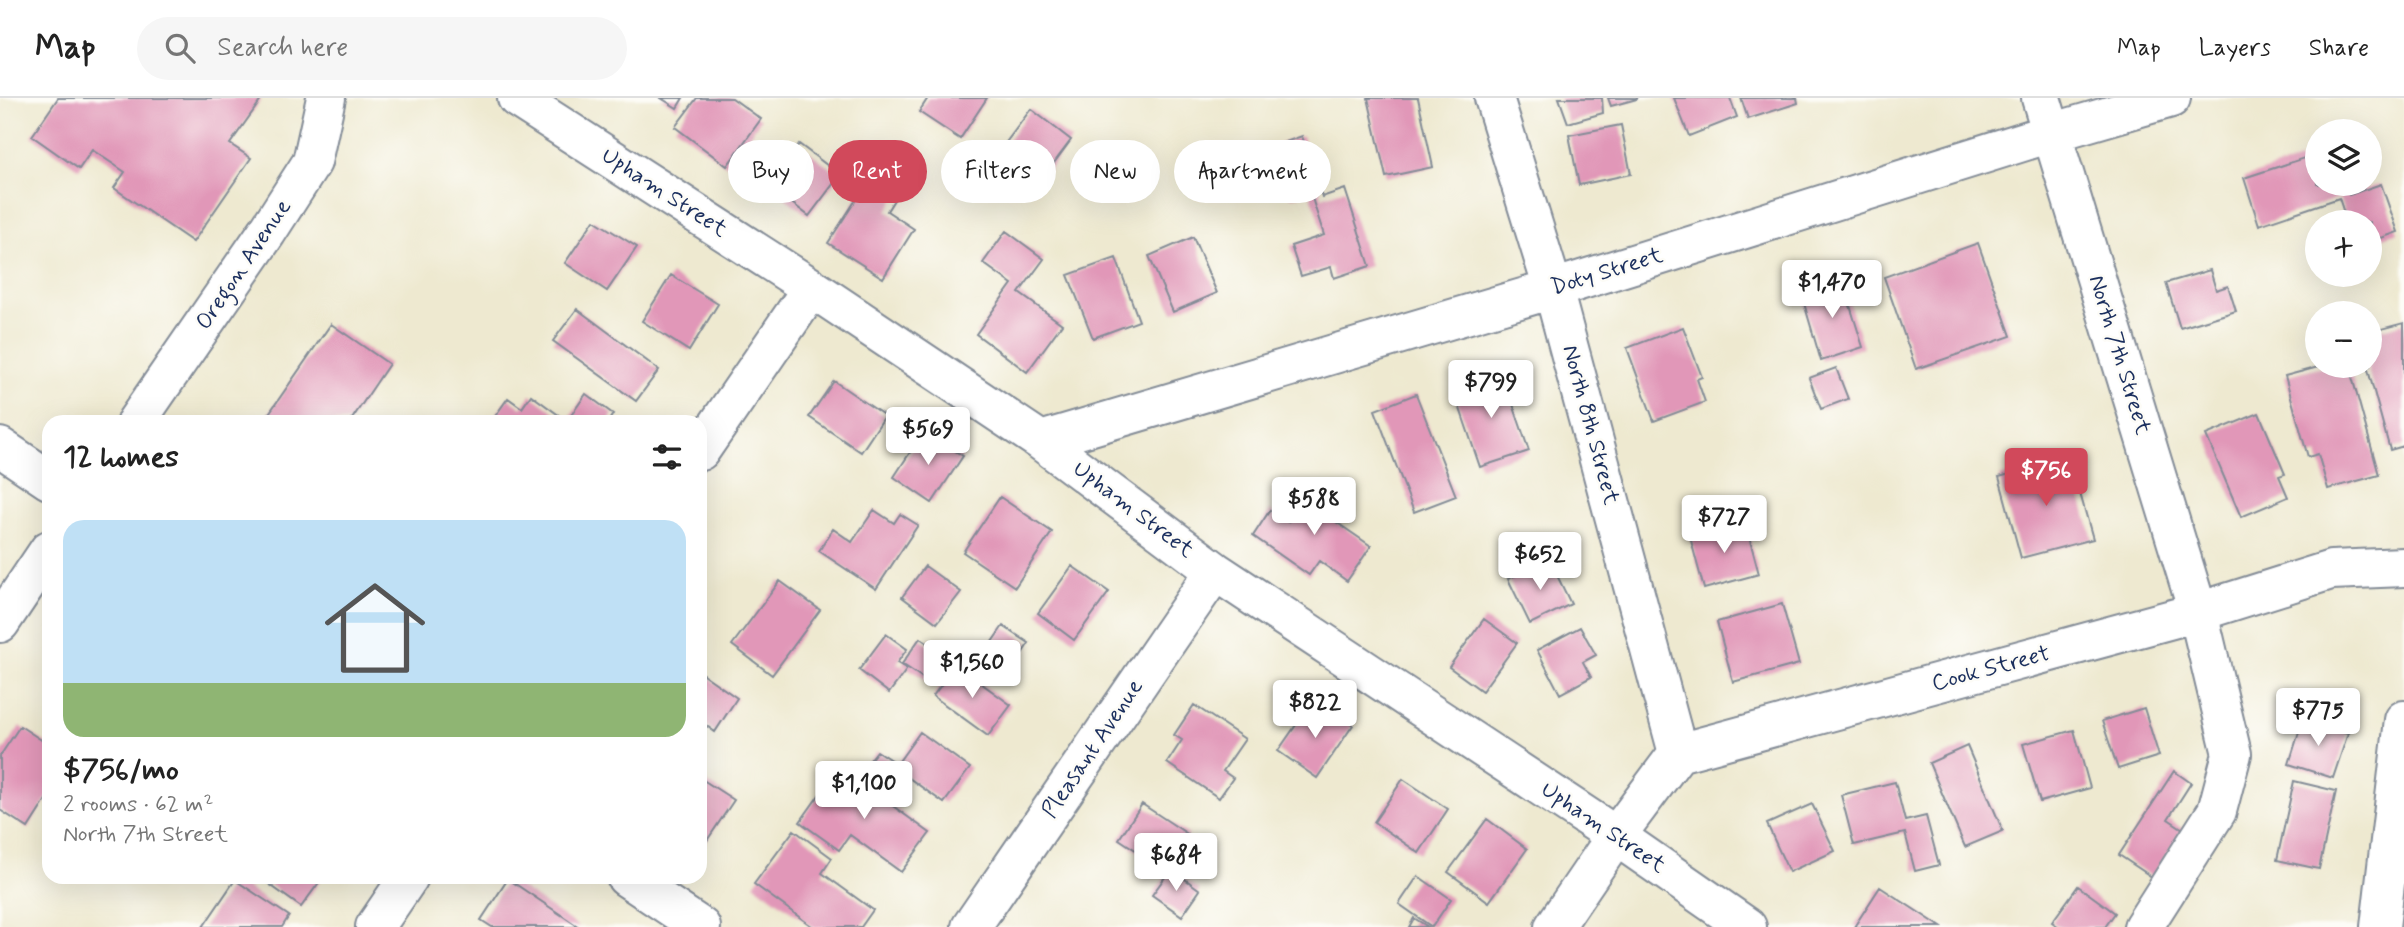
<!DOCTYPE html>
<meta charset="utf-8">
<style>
:root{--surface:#fff;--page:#f6f6f6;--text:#222;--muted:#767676;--line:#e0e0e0;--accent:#d1495b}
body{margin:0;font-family:Mynerve,sans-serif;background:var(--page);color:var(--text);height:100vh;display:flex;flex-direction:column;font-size:26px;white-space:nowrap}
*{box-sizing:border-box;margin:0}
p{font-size:23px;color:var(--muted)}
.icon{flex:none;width:38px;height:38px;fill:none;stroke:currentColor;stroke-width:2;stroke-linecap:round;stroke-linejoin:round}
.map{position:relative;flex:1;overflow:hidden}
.details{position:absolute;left:42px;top:317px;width:665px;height:469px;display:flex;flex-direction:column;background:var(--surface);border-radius:21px;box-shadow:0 7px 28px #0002}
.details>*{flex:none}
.guide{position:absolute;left:728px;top:42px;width:665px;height:63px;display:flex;gap:14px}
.fabs{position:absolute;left:2305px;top:21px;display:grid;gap:14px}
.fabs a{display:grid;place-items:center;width:77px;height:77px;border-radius:50%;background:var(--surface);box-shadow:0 7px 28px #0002;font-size:35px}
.price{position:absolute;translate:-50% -60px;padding:0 16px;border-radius:7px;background:#fff;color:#222;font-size:23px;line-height:46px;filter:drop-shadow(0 2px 4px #0008)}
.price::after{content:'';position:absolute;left:50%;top:42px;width:21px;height:16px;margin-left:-10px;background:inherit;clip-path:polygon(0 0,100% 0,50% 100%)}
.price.active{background:var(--accent);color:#fff}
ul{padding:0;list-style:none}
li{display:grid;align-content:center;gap:14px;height:371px;padding:0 21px}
li span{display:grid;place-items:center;height:217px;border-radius:21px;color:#555}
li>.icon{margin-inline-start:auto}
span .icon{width:126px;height:126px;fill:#fffc;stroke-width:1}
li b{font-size:30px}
h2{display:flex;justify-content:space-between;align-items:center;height:84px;padding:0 21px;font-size:30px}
.chip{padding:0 24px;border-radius:32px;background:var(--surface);box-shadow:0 7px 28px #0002;font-size:24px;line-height:63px}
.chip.active{background:var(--accent);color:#fff}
header{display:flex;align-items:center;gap:42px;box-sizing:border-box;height:98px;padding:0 35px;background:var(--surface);border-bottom:2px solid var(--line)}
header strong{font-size:33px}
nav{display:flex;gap:38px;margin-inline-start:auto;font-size:24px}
.search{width:490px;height:63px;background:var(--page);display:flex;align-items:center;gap:18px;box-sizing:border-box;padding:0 24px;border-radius:38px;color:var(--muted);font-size:26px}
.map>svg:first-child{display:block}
.building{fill:#e197b8}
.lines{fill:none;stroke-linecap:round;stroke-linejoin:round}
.minor-casing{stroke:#848c97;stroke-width:42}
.major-casing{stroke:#848c97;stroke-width:42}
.minor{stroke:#fff;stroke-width:38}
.major{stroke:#fff;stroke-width:38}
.labels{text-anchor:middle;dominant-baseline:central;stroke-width:5;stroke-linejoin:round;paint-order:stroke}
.street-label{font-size:23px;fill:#1b2f5e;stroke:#fdfcf7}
</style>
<header>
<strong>Map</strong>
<div class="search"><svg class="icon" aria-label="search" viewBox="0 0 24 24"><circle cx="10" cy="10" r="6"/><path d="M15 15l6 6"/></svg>Search here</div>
<nav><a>Map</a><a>Layers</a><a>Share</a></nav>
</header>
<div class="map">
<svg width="2404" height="829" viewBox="0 0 2404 829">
<rect width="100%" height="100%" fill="#fdfcf7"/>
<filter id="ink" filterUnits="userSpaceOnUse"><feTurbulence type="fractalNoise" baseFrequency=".0143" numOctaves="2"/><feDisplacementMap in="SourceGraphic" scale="14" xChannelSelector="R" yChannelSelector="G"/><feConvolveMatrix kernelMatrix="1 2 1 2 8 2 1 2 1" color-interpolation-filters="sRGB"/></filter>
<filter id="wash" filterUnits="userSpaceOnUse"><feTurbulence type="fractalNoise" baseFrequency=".00686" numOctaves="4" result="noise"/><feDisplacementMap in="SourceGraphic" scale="28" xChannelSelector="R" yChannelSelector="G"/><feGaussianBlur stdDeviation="1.57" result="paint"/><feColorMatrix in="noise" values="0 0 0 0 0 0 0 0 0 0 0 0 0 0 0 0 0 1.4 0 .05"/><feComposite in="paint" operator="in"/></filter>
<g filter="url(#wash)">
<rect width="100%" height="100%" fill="#eee9d0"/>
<g id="blocks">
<path class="building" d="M 58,0 L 258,0 L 261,2 L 230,46 L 251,60 L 193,144 L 114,90 L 125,74 L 92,52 L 79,71 L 32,38 Z
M 661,0 L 683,0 L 677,10 Z
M 697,0 L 732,0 L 761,21 L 727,68 L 675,29 Z
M 928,0 L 987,0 L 960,41 L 919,14 Z
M 1368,0 L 1418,0 L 1433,69 L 1386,79 Z
M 1559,0 L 1602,0 L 1603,15 L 1568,25 Z
M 1608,0 L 1637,0 L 1637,1 L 1611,8 Z
M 1674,0 L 1730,0 L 1737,19 L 1689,38 Z
M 1741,0 L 1797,0 L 1798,5 L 1748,21 Z
M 1031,11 L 1071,42 L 1036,89 L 995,59 Z
M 1621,27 L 1631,76 L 1579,87 L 1569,37 Z
M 1302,38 L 1322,99 L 1345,91 L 1370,168 L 1334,180 L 1331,169 L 1301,178 L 1291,148 L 1324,137 L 1310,94 L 1291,100 L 1274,48 Z
M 799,46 L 840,77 L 809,118 L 768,87 Z
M 2317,56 L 2317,86 L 2345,86 L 2349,97 L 2381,86 L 2398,134 L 2370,144 L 2370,124 L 2347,124 L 2339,100 L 2259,127 L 2244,80 Z
M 870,80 L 897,97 L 887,113 L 914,131 L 883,180 L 828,145 Z
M 594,122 L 637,149 L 607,193 L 565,165 Z
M 1006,133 L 1044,161 L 1019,195 L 1062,226 L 1027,274 L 976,236 L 1012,186 L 983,165 Z
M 1193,139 L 1217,195 L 1173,214 L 1149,158 Z
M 1978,145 L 2011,238 L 1916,271 L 1884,179 Z
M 1116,160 L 1139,223 L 1093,240 L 1068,177 Z
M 2210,172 L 2216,192 L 2228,188 L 2236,213 L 2180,230 L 2166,185 Z
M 671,177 L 718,206 L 689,253 L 642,223 Z
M 1842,182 L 1863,249 L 1821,263 L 1801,195 Z
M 577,211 L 659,272 L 636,303 L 553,243 Z
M 2404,225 L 2404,348 L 2390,352 L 2367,268 L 2370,268 L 2370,234 Z
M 331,226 L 389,266 L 350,324 L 263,324 Z
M 1683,229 L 1702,279 L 1697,281 L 1705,304 L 1654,323 L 1627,250 Z
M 2322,268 L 2349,268 L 2379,377 L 2328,391 L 2318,356 L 2308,359 L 2285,278 Z
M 1836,270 L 1848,301 L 1821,311 L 1809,280 Z
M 1502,274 L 1529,353 L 1480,369 L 1453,290 Z
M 834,283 L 885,318 L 861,354 L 809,319 Z
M 586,296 L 613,316 L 608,324 L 491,324 L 508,300 L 522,310 L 531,297 L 567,323 Z
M 1416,296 L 1456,398 L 1414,414 L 1375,312 Z
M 2259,315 L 2285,376 L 2279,378 L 2288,399 L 2241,419 L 2206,337 Z
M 924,333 L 963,358 L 932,405 L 894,379 Z
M 2070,360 L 2093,441 L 2021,460 L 1999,379 Z
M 1313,388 L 1345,411 L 1336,424 L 1371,448 L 1347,483 L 1319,463 L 1309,477 L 1253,438 L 1270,412 L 1288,424 Z
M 1000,399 L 1052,434 L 1015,489 L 963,454 Z
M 874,412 L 894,425 L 900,416 L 918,427 L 876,491 L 819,453 L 833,431 L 852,444 Z
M 1745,424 L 1759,476 L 1704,491 L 1690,439 Z
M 1549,461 L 1571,506 L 1530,526 L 1508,481 Z
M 925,468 L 961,494 L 937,525 L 902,499 Z
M 1072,468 L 1109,494 L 1074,542 L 1038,515 Z
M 780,483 L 820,512 L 772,577 L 732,547 Z
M 1782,506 L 1799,566 L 1733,584 L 1717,524 Z
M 1484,521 L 1517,545 L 1482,593 L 1449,569 Z
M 1003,528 L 1029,545 L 1011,572 L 985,554 Z
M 1580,529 L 1596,557 L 1583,564 L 1591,579 L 1560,596 L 1537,552 Z
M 886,536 L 907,551 L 897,565 L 907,571 L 889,595 L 859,572 Z
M 920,540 L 949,560 L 932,586 L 902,566 Z
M 956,567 L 1011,607 L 988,638 L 933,598 Z
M 700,574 L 737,600 L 715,634 L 700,623 Z
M 1194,607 L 1245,641 L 1223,673 L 1233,680 L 1219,700 L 1167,665 L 1182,642 L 1174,637 Z
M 1310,607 L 1327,619 L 1332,612 L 1353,627 L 1317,680 L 1278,653 Z
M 2144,610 L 2159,658 L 2118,671 L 2102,623 Z
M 2303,621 L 2348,635 L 2333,680 L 2289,666 Z
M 20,628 L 49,647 L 49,697 L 28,730 L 0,712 L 0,658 Z
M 2074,632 L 2090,690 L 2040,704 L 2023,646 Z
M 920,634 L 970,670 L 944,705 L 906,678 L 891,698 L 860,675 L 877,653 L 897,666 Z
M 1967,648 L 2003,733 L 1965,749 L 1929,665 Z
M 839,669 L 930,735 L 901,774 L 850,737 L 839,752 L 800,724 Z
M 2174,673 L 2191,685 L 2168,721 L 2183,731 L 2152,779 L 2119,757 Z
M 700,680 L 734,702 L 700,753 Z
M 1403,681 L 1448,711 L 1419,755 L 1374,724 Z
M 2294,683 L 2336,693 L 2319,771 L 2277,762 Z
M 1895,684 L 1905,723 L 1926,718 L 1939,767 L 1915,773 L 1905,735 L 1854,747 L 1841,697 Z
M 1142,706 L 1189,737 L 1166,772 L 1119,741 Z
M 1812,706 L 1835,753 L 1789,774 L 1767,726 Z
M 1487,721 L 1527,751 L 1489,804 L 1448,774 Z
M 794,732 L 832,760 L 822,775 L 873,812 L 861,829 L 813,829 L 754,786 Z
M 1171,771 L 1200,792 L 1182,818 L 1152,797 Z
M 1418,778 L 1451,801 L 1432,829 L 1399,806 Z
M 259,779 L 323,779 L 301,809 Z
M 508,781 L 579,829 L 492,829 L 481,822 Z
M 235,782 L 289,818 L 282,829 L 203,829 Z
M 2078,788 L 2115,815 L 2105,829 L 2059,829 L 2052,824 Z
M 1880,789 L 1941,829 L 1854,829 Z
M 1414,820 L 1428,829 L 1409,829 Z"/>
</g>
</g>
<g filter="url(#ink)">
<use href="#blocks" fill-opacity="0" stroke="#848c97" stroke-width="2"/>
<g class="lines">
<defs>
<path id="minor" d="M 517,0 L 812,190 L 1041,343 L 1215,473 L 1616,738 L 1747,829
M 1494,0 L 1553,191 L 1678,655
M 2041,0 L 2198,514 L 2232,656 L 2217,713 L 2143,829
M 1041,343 L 1553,191 L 2051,35 L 2171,0
M 0,349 L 49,382
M 700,353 L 812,190
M 626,779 L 701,829
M 375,829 L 409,779
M 971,829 L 1215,473
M 1554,829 L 1616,738 L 1678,655 L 2198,514 L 2331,472 L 2404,469
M 2380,829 L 2404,622"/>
<path id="major" d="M 136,324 L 267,134 L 312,64 L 326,0
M 0,525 L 49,452"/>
</defs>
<use href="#minor" class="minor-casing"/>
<use href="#major" class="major-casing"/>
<use href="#minor" class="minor"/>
<use href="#major" class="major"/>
</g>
</g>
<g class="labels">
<g class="street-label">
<text transform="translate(664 95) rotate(33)">Upham Street</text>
<text transform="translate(244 167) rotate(-56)">Oregon Avenue</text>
<text transform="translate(1607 174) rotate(-17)">Doty Street</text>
<text transform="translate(2119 257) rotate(73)">North 7th Street</text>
<text transform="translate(1590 327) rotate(75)">North 8th Street</text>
<text transform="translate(1133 412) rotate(37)">Upham Street</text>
<text transform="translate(1991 571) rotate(-15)">Cook Street</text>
<text transform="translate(1093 651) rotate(-56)">Pleasant Avenue</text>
<text transform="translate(1603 730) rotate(34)">Upham Street</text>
</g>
</g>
</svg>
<div class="fabs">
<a><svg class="icon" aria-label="layers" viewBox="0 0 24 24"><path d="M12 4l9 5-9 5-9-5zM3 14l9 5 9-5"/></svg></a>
<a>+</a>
<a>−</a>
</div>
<b class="price" style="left:1832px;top:222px">$1,470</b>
<b class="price" style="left:1491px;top:322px">$799</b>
<b class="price" style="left:928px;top:369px">$569</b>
<b class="price active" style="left:2046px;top:410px">$756</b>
<b class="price" style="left:1314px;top:439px">$588</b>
<b class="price" style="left:1724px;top:457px">$727</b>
<b class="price" style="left:1540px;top:494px">$652</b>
<b class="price" style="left:972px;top:602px">$1,560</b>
<b class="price" style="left:1315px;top:642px">$822</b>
<b class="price" style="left:2318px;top:650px">$775</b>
<b class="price" style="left:864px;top:723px">$1,100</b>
<b class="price" style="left:1176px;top:795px">$684</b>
<div class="guide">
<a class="chip">Buy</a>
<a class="chip active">Rent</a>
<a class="chip">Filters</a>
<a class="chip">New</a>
<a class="chip">Apartment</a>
</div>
<section class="details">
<h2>12 homes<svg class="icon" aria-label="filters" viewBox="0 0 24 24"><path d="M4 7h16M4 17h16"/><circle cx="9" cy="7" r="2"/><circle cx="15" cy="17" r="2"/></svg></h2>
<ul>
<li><span style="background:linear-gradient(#bfe0f5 75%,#8fb573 0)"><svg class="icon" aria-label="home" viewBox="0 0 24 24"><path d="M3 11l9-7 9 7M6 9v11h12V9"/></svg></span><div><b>$756/mo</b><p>2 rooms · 62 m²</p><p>North 7th Street</p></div></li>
</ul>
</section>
</div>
